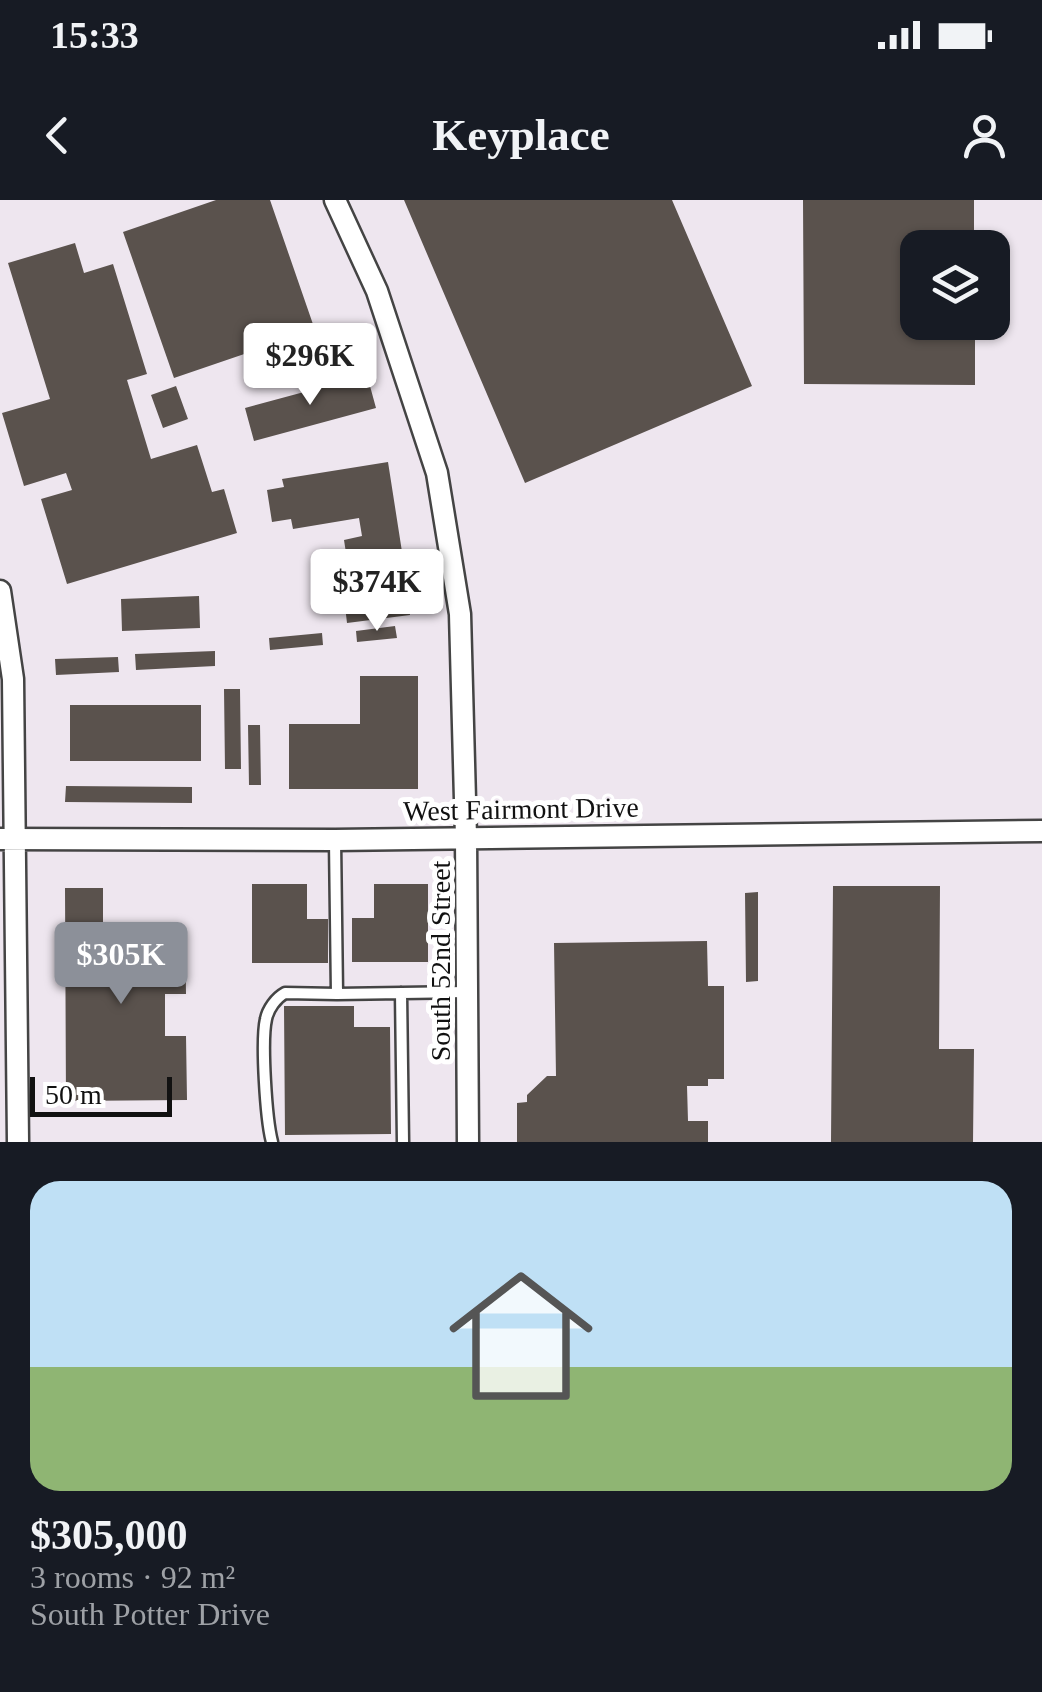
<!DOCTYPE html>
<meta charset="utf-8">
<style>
:root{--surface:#171b24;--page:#242831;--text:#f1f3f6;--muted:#9ea1a6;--accent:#8c9099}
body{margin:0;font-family:"Times New Roman",serif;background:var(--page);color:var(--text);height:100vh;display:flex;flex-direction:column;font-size:38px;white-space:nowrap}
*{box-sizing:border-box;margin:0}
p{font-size:32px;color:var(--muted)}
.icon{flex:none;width:55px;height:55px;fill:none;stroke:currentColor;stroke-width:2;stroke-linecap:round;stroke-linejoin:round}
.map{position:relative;height:942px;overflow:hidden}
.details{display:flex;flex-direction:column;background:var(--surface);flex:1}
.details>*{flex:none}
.fabs{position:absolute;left:900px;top:30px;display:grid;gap:20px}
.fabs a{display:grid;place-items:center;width:110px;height:110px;border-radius:20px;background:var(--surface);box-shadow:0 2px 8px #0004;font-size:50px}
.scale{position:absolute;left:30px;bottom:25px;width:142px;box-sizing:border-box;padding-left:10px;border:5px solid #111;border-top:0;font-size:28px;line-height:35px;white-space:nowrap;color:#111;-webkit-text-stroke:8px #fff;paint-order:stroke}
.price{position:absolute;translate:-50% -85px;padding:0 22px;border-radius:10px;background:#fff;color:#222;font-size:32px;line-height:65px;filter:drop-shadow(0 2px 5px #0008)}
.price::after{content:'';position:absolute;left:50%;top:60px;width:30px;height:22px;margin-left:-15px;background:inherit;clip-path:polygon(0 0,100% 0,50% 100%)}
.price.selected{background:var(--accent);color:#fff}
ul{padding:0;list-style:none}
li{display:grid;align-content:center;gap:20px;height:530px;padding:0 30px}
li span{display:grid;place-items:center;height:310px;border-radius:30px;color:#555}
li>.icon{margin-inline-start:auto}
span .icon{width:180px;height:180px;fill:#fffc;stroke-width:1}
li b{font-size:42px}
.status{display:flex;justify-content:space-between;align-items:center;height:70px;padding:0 50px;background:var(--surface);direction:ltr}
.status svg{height:28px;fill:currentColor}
header{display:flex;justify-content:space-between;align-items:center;height:130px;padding:0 30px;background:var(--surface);font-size:45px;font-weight:600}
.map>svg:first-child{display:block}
.industrial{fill:#eee6ef;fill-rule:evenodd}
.building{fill:#5a524d}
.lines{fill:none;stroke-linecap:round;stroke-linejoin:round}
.lane-casing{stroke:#444;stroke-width:15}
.street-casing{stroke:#444;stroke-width:25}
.lane{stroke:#fff;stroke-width:10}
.street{stroke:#fff;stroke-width:20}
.labels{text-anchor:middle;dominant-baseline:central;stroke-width:10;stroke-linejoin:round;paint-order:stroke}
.street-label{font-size:28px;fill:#111;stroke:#fff}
</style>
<div class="status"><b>15:33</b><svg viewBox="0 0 49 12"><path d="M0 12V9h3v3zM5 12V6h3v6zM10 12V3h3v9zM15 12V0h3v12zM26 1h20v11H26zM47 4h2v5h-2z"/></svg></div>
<header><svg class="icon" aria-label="back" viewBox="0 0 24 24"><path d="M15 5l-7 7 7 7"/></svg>Keyplace<svg class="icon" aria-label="person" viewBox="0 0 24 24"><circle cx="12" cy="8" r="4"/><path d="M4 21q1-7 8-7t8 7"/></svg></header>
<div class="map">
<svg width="1042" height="942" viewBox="0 0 1042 942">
<rect width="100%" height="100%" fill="#fffdf5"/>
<path class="industrial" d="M 0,0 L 1042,0 L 1042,942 L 0,942 ZM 918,48 L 992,48 L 992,122 L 918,122 Z"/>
<path class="building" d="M 216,0 L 270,0 L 315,130 L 174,178 L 123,32 Z
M 404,0 L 672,0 L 752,186 L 525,283 Z
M 803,0 L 974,0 L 974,48 L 918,48 L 918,122 L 975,122 L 975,185 L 804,184 Z
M 75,43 L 84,73 L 113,64 L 147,174 L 127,180 L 151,259 L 197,245 L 212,292 L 224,289 L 237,333 L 67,384 L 41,299 L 72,290 L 66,273 L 24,286 L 2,213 L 50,199 L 8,63 Z
M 367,175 L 376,208 L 254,241 L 245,208 Z
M 176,186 L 188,219 L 163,228 L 151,195 Z
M 388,262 L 405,371 L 350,379 L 344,340 L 362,336 L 359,318 L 293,329 L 291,319 L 272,322 L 267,290 L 284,287 L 282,279 Z
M 199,396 L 200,428 L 122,431 L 121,399 Z
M 408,399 L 410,415 L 347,423 L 345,406 Z
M 395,426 L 397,438 L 357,442 L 356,431 Z
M 322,433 L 323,445 L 270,450 L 269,438 Z
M 215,451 L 215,466 L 136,470 L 135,454 Z
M 118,457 L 119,472 L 56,475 L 55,459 Z
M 360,476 L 418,476 L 418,589 L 289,589 L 289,524 L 360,524 Z
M 224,489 L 240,489 L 241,569 L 225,569 Z
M 70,505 L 201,505 L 201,561 L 70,561 Z
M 248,525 L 260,525 L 261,585 L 249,585 Z
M 66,586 L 192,587 L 192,603 L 65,602 Z
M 252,684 L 307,684 L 307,719 L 328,719 L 328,763 L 252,763 Z
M 374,684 L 428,684 L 428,762 L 352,762 L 352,718 L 374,718 Z
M 833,686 L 940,686 L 939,849 L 974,849 L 973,942 L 831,942 Z
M 65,688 L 103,688 L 103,730 L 185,729 L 186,794 L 165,794 L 165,836 L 186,836 L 187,900 L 66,901 Z
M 758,692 L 758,781 L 746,782 L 745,693 Z
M 707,741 L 708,786 L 724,786 L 724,879 L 708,879 L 708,886 L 687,886 L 688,921 L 708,921 L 708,942 L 517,942 L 517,903 L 527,902 L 527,895 L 547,876 L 556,876 L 554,743 Z
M 284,806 L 354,806 L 354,827 L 390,827 L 391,934 L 285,935 Z"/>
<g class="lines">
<defs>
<path id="lane" d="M 335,641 L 337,794 L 467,792
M 401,793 L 403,942
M 272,942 C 266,919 261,841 266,819 C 268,809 276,798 285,793 L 337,794"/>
<path id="street" d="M 335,0 L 377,91 L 437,273 L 460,414 L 466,637 L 468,942
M 0,391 L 13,479 L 18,942
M 0,639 L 335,640 L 1042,631"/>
</defs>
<use href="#lane" class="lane-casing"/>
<use href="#street" class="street-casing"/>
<use href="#lane" class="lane"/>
<use href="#street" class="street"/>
</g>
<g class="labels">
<g class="street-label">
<text transform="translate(521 609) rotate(-1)">West Fairmont Drive</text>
<text transform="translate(440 761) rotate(-90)">South 52nd Street</text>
</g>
</g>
</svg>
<div class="fabs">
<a><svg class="icon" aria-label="layers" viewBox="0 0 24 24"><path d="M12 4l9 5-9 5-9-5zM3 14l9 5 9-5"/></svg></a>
</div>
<div class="scale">50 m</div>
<b class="price" style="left:310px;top:208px">$296K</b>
<b class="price" style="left:377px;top:434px">$374K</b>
<b class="price selected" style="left:121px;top:807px">$305K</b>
</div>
<section class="details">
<ul>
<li><span style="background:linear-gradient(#bfe0f5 60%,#8fb573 0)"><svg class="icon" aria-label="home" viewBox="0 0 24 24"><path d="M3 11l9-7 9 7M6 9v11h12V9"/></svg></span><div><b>$305,000</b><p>3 rooms · 92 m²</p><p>South Potter Drive</p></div></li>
</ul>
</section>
